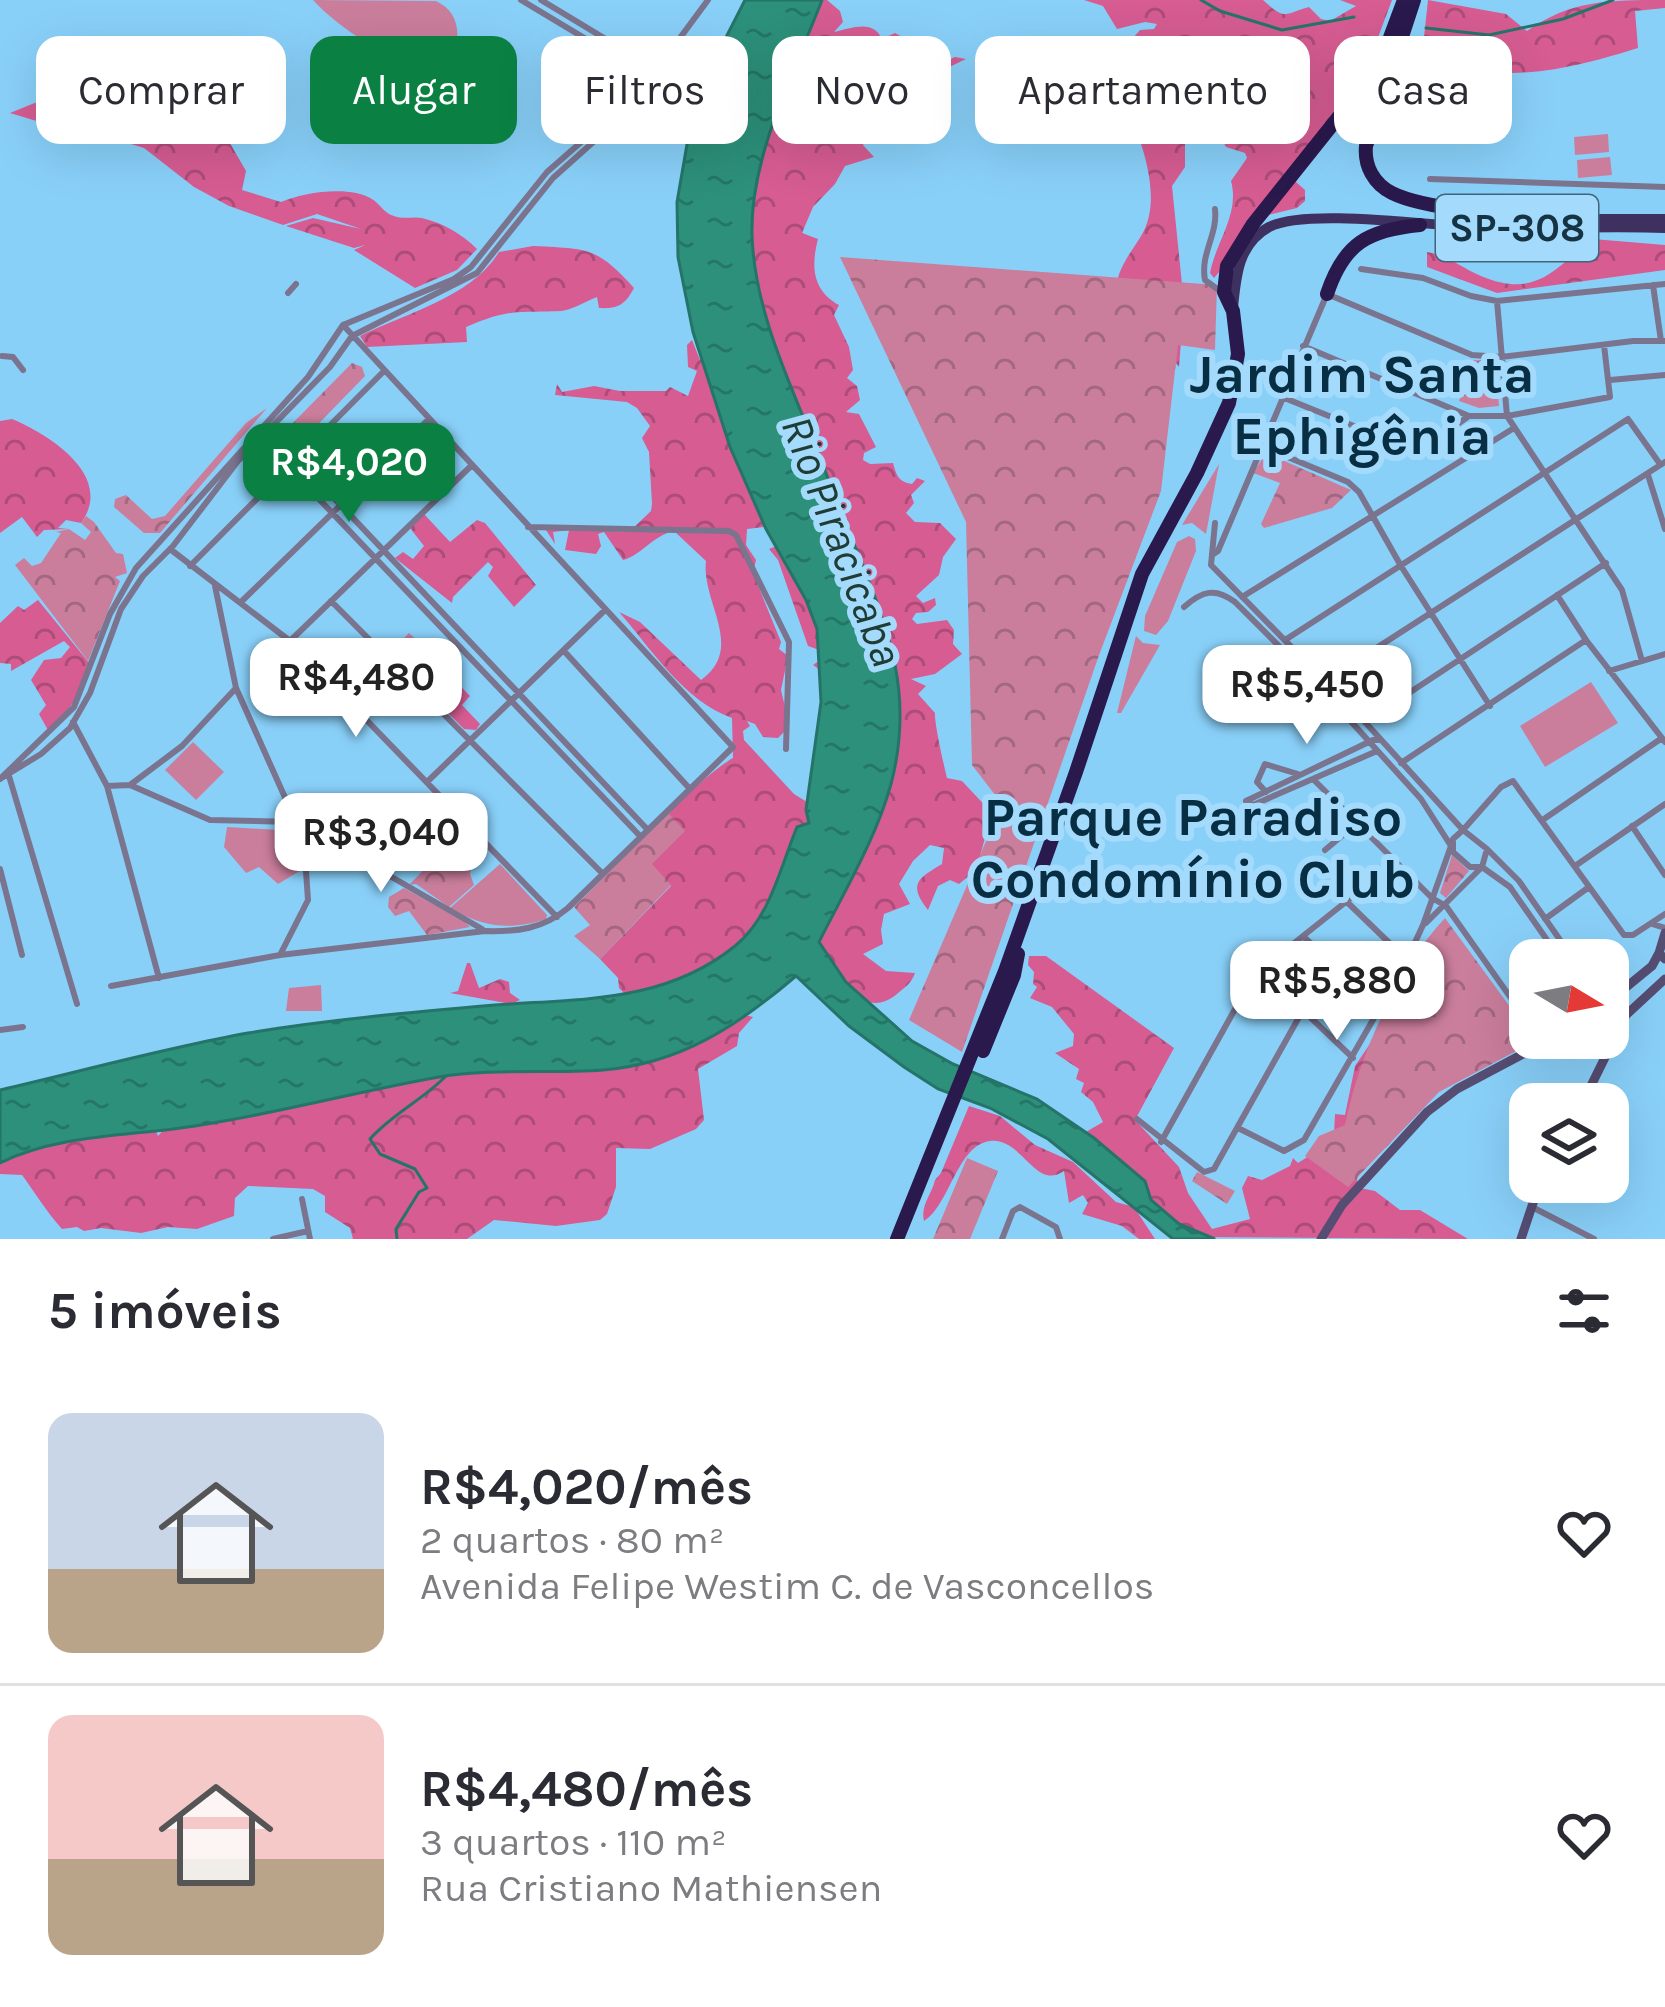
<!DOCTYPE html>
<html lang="pt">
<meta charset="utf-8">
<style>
:root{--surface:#fff;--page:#f7f7f7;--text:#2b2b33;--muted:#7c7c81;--line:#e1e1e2;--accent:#0b8043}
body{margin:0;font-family:Karla,sans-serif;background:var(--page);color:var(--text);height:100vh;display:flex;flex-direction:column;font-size:45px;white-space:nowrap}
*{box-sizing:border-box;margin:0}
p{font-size:39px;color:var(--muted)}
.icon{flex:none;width:66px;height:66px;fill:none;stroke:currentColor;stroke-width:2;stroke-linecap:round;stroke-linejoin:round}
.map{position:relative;height:1239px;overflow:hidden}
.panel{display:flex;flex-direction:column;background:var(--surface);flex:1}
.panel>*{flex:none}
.top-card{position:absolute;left:36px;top:36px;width:1593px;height:108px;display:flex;gap:24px}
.needle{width:78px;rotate:100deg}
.fabs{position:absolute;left:1509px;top:939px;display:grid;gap:24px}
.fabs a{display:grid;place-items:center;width:120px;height:120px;border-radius:24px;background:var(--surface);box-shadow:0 12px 48px #0002;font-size:60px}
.price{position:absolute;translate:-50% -102px;padding:0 27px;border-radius:24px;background:#fff;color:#222;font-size:39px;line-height:78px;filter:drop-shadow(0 3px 6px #0008)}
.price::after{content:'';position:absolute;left:50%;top:72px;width:36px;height:27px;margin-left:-18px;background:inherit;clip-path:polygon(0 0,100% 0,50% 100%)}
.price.on{background:var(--accent);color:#fff}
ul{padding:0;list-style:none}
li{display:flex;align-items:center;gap:36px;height:300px;padding:0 48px}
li+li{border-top:3px solid var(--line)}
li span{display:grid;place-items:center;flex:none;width:336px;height:240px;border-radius:24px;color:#555}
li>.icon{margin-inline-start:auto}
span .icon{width:144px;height:144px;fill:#fffc;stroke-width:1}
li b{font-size:51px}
h2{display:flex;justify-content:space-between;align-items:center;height:144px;padding:0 48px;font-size:51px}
.tag{padding:0 42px;border-radius:24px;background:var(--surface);box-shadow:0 12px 48px #0002;font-size:42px;line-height:108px}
.tag.on{background:var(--accent);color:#fff}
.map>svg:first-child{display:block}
.grass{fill:#ca7e9c}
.forest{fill:url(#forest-crowns)}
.park{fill:url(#park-crowns)}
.water{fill:url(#water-ripples);stroke:#25746a;stroke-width:3}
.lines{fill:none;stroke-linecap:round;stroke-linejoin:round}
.stream{stroke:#25746a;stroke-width:3}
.street{stroke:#7a748f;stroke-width:6}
.secondary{stroke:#564d73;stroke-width:9}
.primary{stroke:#3e315f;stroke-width:10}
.highway{stroke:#2a194d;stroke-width:14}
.labels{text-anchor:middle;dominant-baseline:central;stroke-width:12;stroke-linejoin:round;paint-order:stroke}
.shield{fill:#a4dbfc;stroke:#40657a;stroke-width:3}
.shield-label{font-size:39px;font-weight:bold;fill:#153343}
.water-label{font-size:45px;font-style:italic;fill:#203d35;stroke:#a4dbfc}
.district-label{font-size:54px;font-weight:bold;fill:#072e42;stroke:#a4dbfc}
</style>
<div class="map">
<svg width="1665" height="1239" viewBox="0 0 1665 1239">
<defs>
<pattern id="forest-crowns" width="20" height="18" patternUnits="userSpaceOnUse" patternTransform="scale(3)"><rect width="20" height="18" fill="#d65c92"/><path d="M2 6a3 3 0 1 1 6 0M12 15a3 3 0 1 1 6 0" fill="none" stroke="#ac4d79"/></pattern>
<pattern id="park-crowns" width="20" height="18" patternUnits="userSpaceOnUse" patternTransform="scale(3)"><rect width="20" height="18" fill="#ca7e9c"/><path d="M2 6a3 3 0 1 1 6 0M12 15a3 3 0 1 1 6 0" fill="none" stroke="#a36881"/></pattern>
<pattern id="water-ripples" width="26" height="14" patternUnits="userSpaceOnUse" patternTransform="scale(3)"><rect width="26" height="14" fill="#2c907a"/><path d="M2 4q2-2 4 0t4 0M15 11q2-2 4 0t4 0" fill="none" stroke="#247666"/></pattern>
</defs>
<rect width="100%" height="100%" fill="#89d0f9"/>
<path class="grass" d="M 313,0 L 436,1 C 462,13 461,40 450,63 C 408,76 340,30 313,0 Z
M 1608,134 L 1609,152 L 1575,155 L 1574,137 Z
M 1610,157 L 1612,175 L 1578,178 L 1577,160 Z
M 1219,464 L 1206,534 L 1192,523 L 1182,525 Z
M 1189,536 L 1195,539 L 1196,551 L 1168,621 L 1156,635 L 1144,631 L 1145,616 L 1177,542 Z
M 409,633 L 438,660 L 423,680 L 415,673 L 413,676 L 390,652 Z
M 1136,636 L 1143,643 L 1160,645 L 1121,713 L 1117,713 Z
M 1591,682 L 1618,723 L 1545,767 L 1520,726 Z
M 193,742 L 224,772 L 196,800 L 165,770 Z
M 227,827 L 298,831 L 308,866 L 278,884 L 259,867 L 246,873 L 224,847 Z
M 500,864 L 547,915 L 546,919 C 510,931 482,927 450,908 Z
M 321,985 L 322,1011 L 286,1011 L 289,988 Z"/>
<path class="forest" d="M 802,0 L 827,0 L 840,11 L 843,22 L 834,32 C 852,28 873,19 882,39 L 895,33 L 911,42 L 914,51 L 904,72 L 917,61 L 935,66 L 955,57 L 966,59 L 939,72 L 921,69 L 917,91 L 910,96 L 913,101 L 922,102 C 916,120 893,121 877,123 L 863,145 L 874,157 L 845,166 L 835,184 L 813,207 L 802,233 L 818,239 C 811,266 812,290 839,305 L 834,315 L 849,347 L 853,370 L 847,378 L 857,386 L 860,400 L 846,412 L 859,414 L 876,447 L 864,453 L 863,460 L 870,464 L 893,463 C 896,474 898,482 912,484 L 917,478 L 925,481 L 911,495 L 914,503 L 906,513 L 915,522 L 940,523 L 956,539 L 943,557 L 939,575 L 916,596 L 923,603 L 935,598 L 936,605 L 928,612 L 916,613 L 912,619 L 917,624 L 947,620 L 954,630 L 953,644 L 962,654 L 935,674 L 911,679 L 926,686 L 918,694 L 935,713 C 934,721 944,766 947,778 L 962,781 L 992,813 L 976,870 L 959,884 L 950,880 L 938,886 L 928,910 C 908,884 917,879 942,864 L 944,848 L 930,845 L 913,861 L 899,884 L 910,904 L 884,914 L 881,930 L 883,944 L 863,954 L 886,971 L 915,973 C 911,984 906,986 897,994 C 860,1025 833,967 817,942 L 872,601 L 869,574 L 851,552 L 812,451 L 814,441 L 805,440 L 741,245 Z
M 1084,0 L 1263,0 C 1286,21 1284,14 1309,7 L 1321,19 L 1330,21 L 1356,6 L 1340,0 L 1392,0 L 1362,80 L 1343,107 L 1330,117 L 1302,164 L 1296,182 L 1305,190 L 1305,201 L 1297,208 L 1268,215 L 1214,278 L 1210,273 C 1216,241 1240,214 1231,181 L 1247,158 L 1245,153 L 1226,147 L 1222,140 L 1227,133 L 1236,139 L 1243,133 L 1240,99 L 1227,106 L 1210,99 L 1193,111 L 1179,112 L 1177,95 L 1195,81 L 1205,79 L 1212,86 L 1223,88 L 1227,82 L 1204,62 L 1177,65 L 1162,52 L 1151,61 L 1153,93 L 1161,109 L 1176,122 L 1185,144 L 1185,167 L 1172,186 L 1184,304 L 1179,367 L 1116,286 C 1120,265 1130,254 1141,236 C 1162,203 1145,150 1131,117 L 1125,113 L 1105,121 L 1092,91 L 1114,71 L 1123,49 L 1140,30 L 1154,29 L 1157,24 L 1145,22 L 1117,29 L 1103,6 Z
M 1428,0 L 1506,14 L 1527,31 C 1571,0 1608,0 1665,0 L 1665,8 L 1635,11 L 1638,48 C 1577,67 1471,98 1424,37 Z
M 42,100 L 139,122 L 169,103 L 212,112 L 246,171 L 242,190 L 281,202 C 303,192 351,185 372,199 C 381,205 384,213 394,216 C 405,220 411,216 422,218 C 443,223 462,234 477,249 L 457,270 L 415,288 L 354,250 L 365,245 L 354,248 L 286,226 L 313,218 L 361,229 L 317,214 L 283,225 L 229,206 L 194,187 L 144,148 L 66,124 L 43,123 L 10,113 Z
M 1593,239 L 1665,245 L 1665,270 L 1497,293 L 1427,267 L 1427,252 C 1447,255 1462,268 1481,276 C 1536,299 1553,270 1593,239 Z
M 533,246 C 588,249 596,246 634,288 C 625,305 618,309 599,308 L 597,297 C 586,301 572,310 561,311 C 516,313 511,308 466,327 L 467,342 L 367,347 L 360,336 C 406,313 472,297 499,252 Z
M 692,340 L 700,360 L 704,353 L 761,513 L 764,527 L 747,529 L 746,545 L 756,560 L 753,573 L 781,642 L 779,649 L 788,656 L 781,690 L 786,711 L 785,731 L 778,738 L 763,737 L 755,724 L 747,721 L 750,726 L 743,731 L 744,740 L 794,794 L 807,802 L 809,823 L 797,827 C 785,855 774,901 757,924 C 729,963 671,987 626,995 L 619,988 L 618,978 L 600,959 L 671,886 L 651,865 C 656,849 660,831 667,817 C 674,804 718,766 733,758 L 732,718 C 683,700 654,652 619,612 L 640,622 L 701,680 C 746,648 701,602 706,561 L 674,531 C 652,536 642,555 623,560 L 604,532 L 598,534 L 601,546 L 596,554 L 565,550 L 569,530 L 553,532 L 555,544 L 544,527 L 629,532 L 651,511 L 652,504 L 649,452 L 642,438 L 650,426 L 637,408 L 627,402 L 555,395 L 557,384 L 562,392 L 594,386 L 620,391 L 666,391 L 670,387 L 688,396 L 697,371 L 688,367 L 687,345 Z
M 12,419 C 50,435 115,476 81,523 L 66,520 L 58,528 L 69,529 L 44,530 L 37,537 L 22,517 L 0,533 L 0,421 Z
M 424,514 L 450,542 L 477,520 L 485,523 L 536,585 L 514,607 L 488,576 L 493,567 L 488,562 L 453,597 L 452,603 L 395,558 L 403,552 L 413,559 L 424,546 L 410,528 Z
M 774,547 C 807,559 844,652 828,685 L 823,672 L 813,665 L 823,658 L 822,651 L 808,646 L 778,560 L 769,549 Z
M 38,600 L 90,664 L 73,703 L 49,732 L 39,714 L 46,705 L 31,680 L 44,660 L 61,658 L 70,647 L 64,641 L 11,671 L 11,664 L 0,663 L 0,623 L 18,606 L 24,610 Z
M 438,663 L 470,696 L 462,705 L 480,724 L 476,730 L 464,729 L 414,679 L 415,673 L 423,679 Z
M 1029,956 L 1046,956 L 1174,1048 L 1135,1120 L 1179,1167 L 1188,1193 L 1212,1229 L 1250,1219 L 1242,1188 L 1248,1176 L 1262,1180 L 1290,1166 L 1293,1158 L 1298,1163 L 1315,1152 L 1333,1153 L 1335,1114 L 1345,1115 L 1355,1066 L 1378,1032 L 1357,1180 L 1360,1188 L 1375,1191 L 1400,1210 L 1420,1210 L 1468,1239 L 1191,1237 L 1079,1136 L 1103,1122 L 1093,1102 L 1081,1092 L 1084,1083 L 1076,1079 L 1079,1069 L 1055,1053 L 1073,1046 L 1074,1034 L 1052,1007 L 1030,998 L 1037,987 L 1033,984 L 1034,972 L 1028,965 Z
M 467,963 L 470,963 L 479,988 L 500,979 L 509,982 L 510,993 L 520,1000 L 511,1004 L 450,993 L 458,991 Z
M 736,1013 L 753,1017 L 739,1033 L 737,1046 L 698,1069 L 704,1120 L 696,1129 L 650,1149 L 616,1148 L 616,1187 L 607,1214 L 600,1220 L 556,1226 L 494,1220 L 467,1239 L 353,1239 L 350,1228 L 325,1212 L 325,1196 L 313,1189 L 248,1186 L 235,1198 L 234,1216 L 197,1229 L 168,1227 L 141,1233 L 101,1228 L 84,1231 L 77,1227 L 62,1229 C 46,1211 36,1194 22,1175 L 0,1174 L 0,1153 L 155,1129 L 158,1136 L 165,1128 Z
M 969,1106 L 1000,1116 L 1035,1145 L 1073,1162 L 1116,1202 L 1134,1207 L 1155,1239 L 1139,1239 L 1122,1226 L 1082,1214 L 1088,1203 L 1083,1195 L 1069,1203 L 1064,1171 C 1035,1191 1022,1137 990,1141 C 957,1145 950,1205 924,1221 C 920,1206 932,1194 935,1180 L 941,1173 Z"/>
<path class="park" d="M 840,257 L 1217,285 L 1215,350 L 1178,345 L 1161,491 L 1098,658 L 962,1052 L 909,1020 L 1002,804 L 972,765 L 966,522 Z
M 1473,360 L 1495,361 L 1499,406 L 1479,408 L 1459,401 Z
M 352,363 L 362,367 L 365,376 L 294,449 L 286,448 L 280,440 L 282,434 Z
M 267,408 L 160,533 L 144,533 L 114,507 L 115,499 L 126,495 L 152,519 L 165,516 L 246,423 Z
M 1266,453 L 1351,490 L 1332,508 L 1264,528 L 1261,524 L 1280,483 L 1253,473 Z
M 86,516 L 94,522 L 116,553 L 123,554 L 127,573 L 115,577 L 120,581 L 88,661 L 15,565 L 24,558 L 32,566 L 41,563 L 61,533 L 56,532 L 69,529 L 85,540 L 91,532 L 81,523 Z
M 668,813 L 685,831 L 652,864 L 671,885 L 600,959 L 574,936 L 590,925 L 574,907 Z
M 468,838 L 475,845 L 470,874 L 474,885 L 449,907 L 416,884 L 409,885 L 443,850 L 446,851 L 443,856 L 451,858 Z
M 1452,855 L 1469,871 L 1446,898 L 1440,893 Z
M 404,888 L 464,921 L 470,927 L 427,935 L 409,911 L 395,916 L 388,907 L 389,897 Z
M 1445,918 L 1535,1041 L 1439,1092 L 1348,1187 L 1305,1156 L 1319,1136 L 1345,1125 C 1359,1056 1397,969 1445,918 Z
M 967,1158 L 998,1171 L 970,1239 L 933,1239 Z
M 1197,1172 L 1235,1191 L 1227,1204 L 1192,1181 Z"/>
<path class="water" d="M 745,0 L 822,0 C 794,73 750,156 752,235 C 754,299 780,361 804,419 C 820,455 833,493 848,529 C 883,618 917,685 891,784 C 876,839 844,892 819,942 L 846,982 L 912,1041 L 953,1064 L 1037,1099 L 1094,1138 L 1145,1181 L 1151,1200 L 1179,1224 L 1215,1239 L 1173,1239 L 1048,1139 L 990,1108 L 938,1089 L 904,1067 L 849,1026 L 796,976 C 739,1025 680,1064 603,1070 C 549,1074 492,1068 439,1077 C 354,1092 272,1115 188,1127 C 128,1136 55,1135 0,1163 L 0,1090 C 82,1071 165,1048 248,1033 C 326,1020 405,1013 483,1006 C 572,998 661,1006 735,946 C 770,918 780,868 797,827 L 809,823 L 806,810 L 821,702 L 817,629 L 806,600 L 766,529 L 730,447 L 693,332 L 678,257 L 677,202 L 695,98 Z"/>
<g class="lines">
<path class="stream" d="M 1201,0 L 1220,11 L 1282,30 L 1354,17
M 1426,28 L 1489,35 L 1563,19 L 1613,0
M 397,1239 L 396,1229 L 419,1192 L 427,1188 L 415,1169 L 380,1154 L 370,1139 C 392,1114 421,1101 445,1077"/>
<path class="street" d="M 521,0 L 651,78
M 541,0 L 657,70
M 1430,179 L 1665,187
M 1215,209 C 1218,235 1200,253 1205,280 L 1220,291
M 1361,269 L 1423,278 L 1471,296 L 1497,301 L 1665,284
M 1653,285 L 1661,341
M 288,293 L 296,284
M 1497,301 L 1507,416 L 1622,590 L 1642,661
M 1303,346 L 1469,416
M 2,356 L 13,357 L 23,370
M 1610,380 L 1665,375
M 1282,397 L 1418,452 L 1469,416 L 1507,416 L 1610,397 L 1604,345
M 266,426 L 647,829
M 258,435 L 640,836
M 1261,446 L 1348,482 L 1359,492 L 1401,566 L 1490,706
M 1648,475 L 1665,529
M 1215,523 L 1211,565 L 1365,722 L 1463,830 L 1501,787 L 1513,781 L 1624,935 L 1633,935 L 1665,914
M 528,527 L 729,531 L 736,535 L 789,642 L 786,749
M 170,549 L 290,641 L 557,917
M 1212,555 L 1218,551 L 1327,294 L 1472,355 L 1501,357 L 1633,341 L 1665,341
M 190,566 L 382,373
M 215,586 L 236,688 L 296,822 L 482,929
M 1557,595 L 1586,640 L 1665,742
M 1242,597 L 1514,428
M 242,601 L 428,420
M 331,601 L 602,873
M 1184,607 C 1202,591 1215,587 1235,602 L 1319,686 L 1421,799 L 1451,846 L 1423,925 L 1405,964 L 1304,1140 L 1284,1151 L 1238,1128
M 1285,640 L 1628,419 L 1660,464
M 290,641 L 471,466
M 564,651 L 690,789
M 1609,671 L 1665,654
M 1322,683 L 1665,462
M 73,722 L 107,786 L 159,978
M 1365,722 L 1606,563
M 1401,763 L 1586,640
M 9,776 L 77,1004
M 0,779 L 74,707 L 110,614 L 136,568 L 308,377 L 343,325 L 454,279 L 471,267 L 547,172 L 643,88 L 708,0
M 0,779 L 41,754 L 70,728 L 90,693 L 121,609 L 143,576 L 173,546 L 238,461 L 330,367 L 352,336 L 477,273 L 553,178 L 647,94 L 683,40
M 1313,779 L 1432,898 L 1446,906 L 1530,1025
M 428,781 L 605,610
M 130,785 L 182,746 L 236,688
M 107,786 L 130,785 L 210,820 L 294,822
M 1266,792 L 1257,782 L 1265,764 L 1298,774
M 1246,801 L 1373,740 L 1381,740
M 1246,801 L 1253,805 L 1377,751
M 1544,819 L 1662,738
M 1632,826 L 1665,875
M 1463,830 L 1487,849 L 1482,867 L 1470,867 L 1453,852 L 1453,839 Z
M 1487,849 L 1519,881 L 1574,960
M 1325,850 L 1356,824
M 1575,866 L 1665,804
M 0,869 L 22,955
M 1347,902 L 1407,960
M 1545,919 L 1589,887
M 1426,923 L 1482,867 L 1510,887 L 1561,960
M 1652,924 L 1665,928
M 1305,938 L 1380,1008
M 280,955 L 308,900 L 303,828
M 1245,955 L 1353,1058
M 111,986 L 280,955 L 485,931 C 517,932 543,929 568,908 L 733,747 L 343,325
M 0,1030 L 23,1027
M 1137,1119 L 1204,1172 L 1214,1169 L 1303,1010
M 1161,1142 L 1254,975 L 1396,862
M 302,1199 L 310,1239
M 1532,1207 L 1594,1239
M 273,1239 L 308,1231
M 1002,1239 L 1013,1211 L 1020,1207 L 1056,1227 L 1060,1239"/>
<path class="secondary" d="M 1665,933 L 1659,953 L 1665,959
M 1608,1002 L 1652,966 L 1659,953
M 1582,1104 L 1626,1015 L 1665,979
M 1321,1239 L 1342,1205 L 1427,1112 L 1457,1089 L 1553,1038
M 1521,1239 L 1540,1182"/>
<path class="primary" d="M 1600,219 L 1665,219
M 1233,308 C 1236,277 1238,244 1269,227 C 1307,207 1439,227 1489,228 C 1548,229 1606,226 1665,228"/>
<path class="highway" d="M 1414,0 L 1366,146 C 1364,166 1374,184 1392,193 C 1428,211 1523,216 1565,219
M 1385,51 L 1404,0
M 1327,294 C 1344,243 1368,230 1420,225
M 983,1051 L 1014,975 L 1018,954
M 897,1239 L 1005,971 L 1076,772 L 1142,574 L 1197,473 L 1229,403 L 1238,354 L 1233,311 L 1224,292 L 1227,266 L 1253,224 L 1400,40"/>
</g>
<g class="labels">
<rect class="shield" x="1436" y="195" width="162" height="66" rx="9"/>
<g class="shield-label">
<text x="1517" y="228">SP-308</text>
</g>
<g class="water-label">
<text transform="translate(842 541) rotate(69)">Rio Piracicaba</text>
</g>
<g class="district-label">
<text x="1362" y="374">Jardim Santa<tspan x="1362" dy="62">Ephigênia</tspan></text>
<text x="1193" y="817">Parque Paradiso<tspan x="1193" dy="62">Condomínio Club</tspan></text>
</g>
</g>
</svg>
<div class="fabs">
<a><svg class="needle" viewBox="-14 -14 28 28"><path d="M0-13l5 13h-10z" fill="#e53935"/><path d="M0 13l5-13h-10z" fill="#7c7c81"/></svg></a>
<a><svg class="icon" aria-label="layers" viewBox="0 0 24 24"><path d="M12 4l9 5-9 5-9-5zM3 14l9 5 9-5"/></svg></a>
</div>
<b class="price on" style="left:349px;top:525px">R$4,020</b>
<b class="price" style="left:356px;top:740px">R$4,480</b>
<b class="price" style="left:1307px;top:747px">R$5,450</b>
<b class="price" style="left:381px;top:895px">R$3,040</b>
<b class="price" style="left:1337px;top:1043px">R$5,880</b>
<div class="top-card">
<a class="tag">Comprar</a>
<a class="tag on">Alugar</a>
<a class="tag">Filtros</a>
<a class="tag">Novo</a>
<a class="tag">Apartamento</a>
<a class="tag">Casa</a>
</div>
</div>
<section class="panel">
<h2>5 imóveis<svg class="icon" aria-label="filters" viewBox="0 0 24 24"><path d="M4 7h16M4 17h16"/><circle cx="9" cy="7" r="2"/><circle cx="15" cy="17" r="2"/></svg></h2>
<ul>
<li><span style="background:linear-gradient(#c9d6e8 65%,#b9a48a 0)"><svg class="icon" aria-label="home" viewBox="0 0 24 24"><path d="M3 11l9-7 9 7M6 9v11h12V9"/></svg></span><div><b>R$4,020/mês</b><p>2 quartos · 80 m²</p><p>Avenida Felipe Westim C. de Vasconcellos</p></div><svg class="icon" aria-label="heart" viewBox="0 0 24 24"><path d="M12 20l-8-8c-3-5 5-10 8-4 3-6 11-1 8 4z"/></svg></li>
<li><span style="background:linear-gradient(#f6c9c9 60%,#b9a48a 0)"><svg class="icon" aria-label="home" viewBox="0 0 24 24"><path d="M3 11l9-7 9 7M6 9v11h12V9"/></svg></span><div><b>R$4,480/mês</b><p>3 quartos · 110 m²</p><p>Rua Cristiano Mathiensen</p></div><svg class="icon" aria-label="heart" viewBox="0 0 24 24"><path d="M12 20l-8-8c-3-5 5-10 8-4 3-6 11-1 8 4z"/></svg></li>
</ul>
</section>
